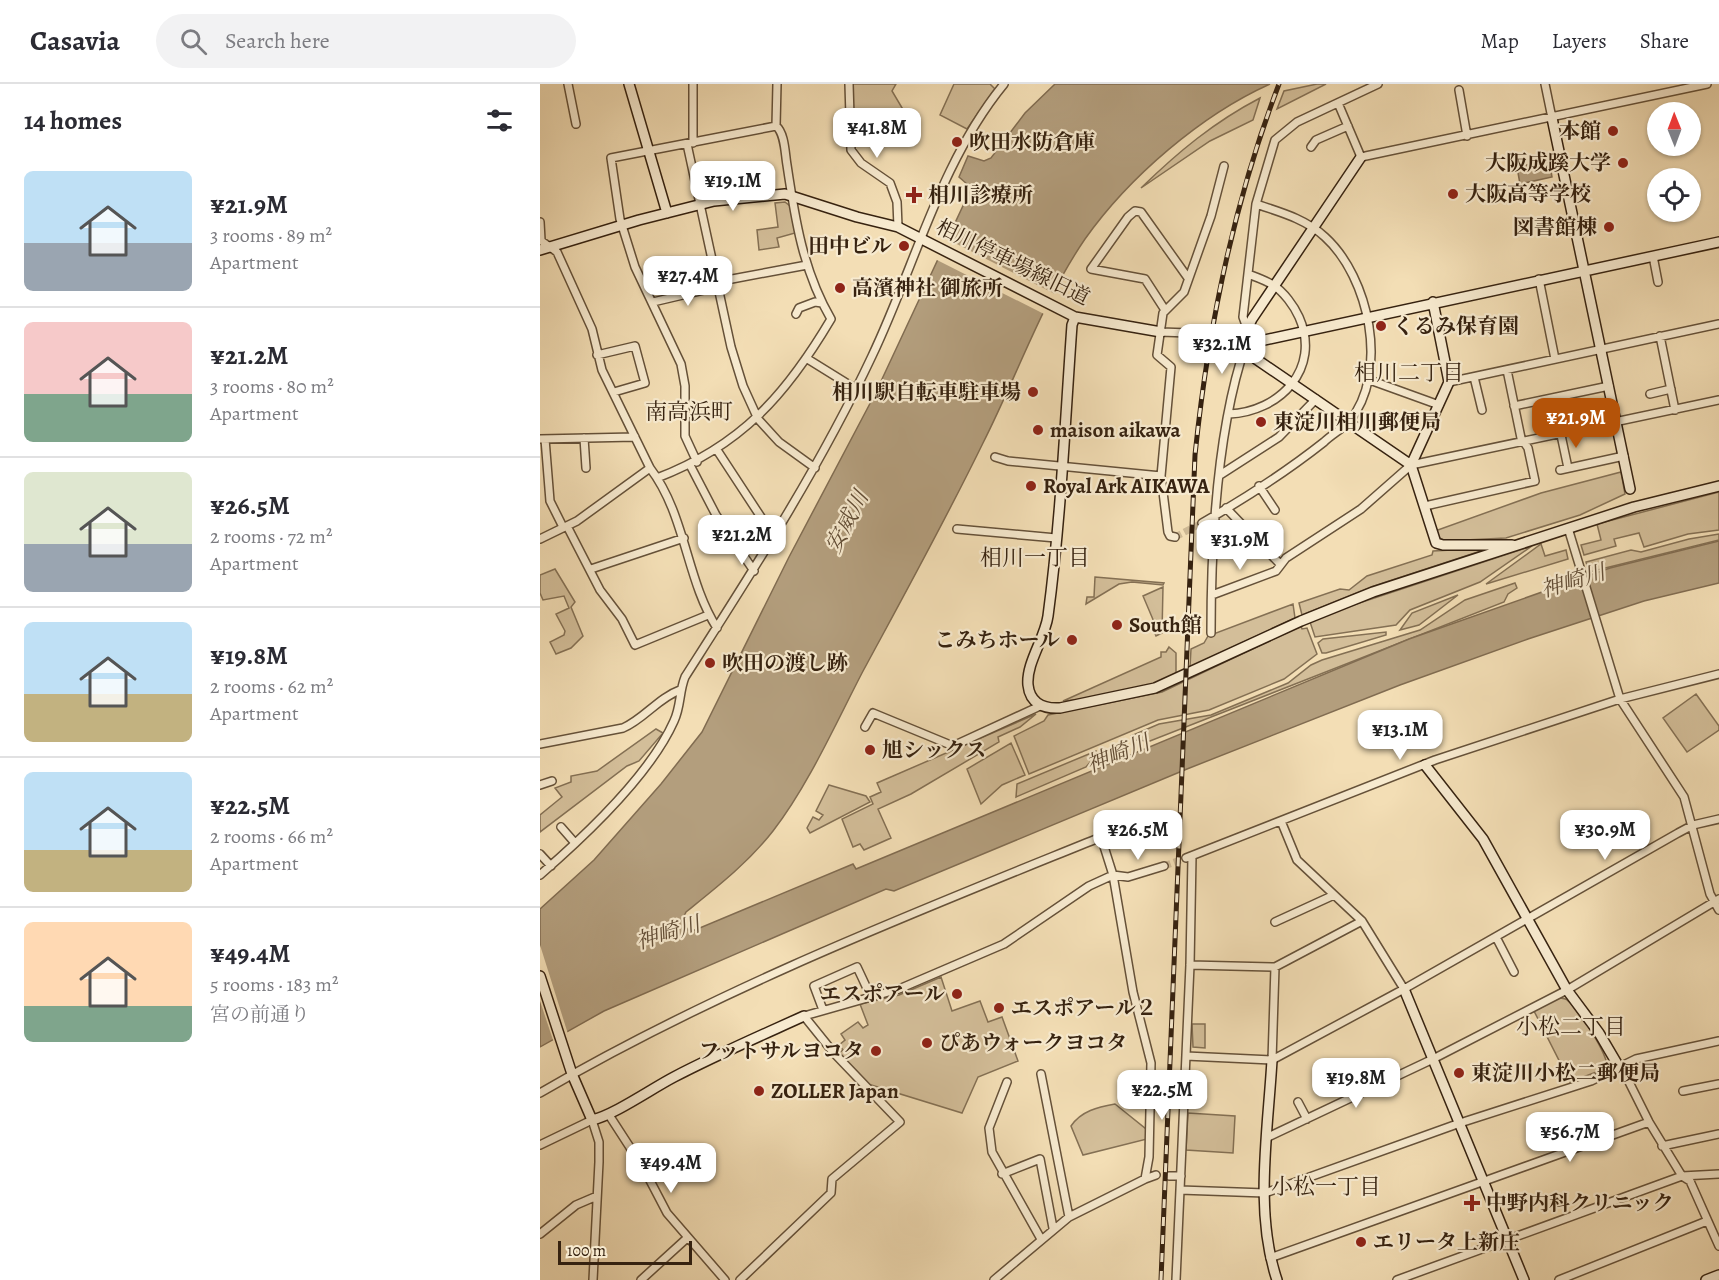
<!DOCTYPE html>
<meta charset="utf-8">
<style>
:root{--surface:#fff;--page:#f2f2f3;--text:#2b2b33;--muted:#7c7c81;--line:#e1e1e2;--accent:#b45309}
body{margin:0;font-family:Alegreya,"Noto Serif JP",serif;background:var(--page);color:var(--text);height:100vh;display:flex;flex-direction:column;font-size:22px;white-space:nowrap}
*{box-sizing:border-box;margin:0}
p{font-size:20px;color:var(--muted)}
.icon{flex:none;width:33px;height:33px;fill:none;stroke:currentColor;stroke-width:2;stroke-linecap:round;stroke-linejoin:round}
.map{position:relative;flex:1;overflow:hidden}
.side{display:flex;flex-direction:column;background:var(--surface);width:540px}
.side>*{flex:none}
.needle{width:39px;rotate:359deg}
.tools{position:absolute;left:1107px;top:18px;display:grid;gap:12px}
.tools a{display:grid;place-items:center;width:54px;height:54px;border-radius:50%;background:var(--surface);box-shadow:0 2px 4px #0004;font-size:30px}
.scale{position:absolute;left:18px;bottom:15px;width:134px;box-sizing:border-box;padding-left:6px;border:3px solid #362210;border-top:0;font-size:16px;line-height:21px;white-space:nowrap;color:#362210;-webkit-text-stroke:4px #f7eacf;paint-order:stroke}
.price{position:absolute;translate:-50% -51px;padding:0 14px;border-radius:12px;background:#fff;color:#222;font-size:20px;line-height:39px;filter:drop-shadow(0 2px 3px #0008)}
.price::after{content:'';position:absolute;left:50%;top:36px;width:18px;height:14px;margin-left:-9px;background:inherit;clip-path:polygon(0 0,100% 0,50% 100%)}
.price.selected{background:var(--accent);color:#fff}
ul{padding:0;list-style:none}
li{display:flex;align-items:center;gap:18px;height:150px;padding:0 24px}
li+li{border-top:2px solid var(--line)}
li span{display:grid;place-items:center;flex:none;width:168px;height:120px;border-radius:9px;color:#555}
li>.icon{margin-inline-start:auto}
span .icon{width:72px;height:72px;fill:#fffc;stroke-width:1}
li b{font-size:26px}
h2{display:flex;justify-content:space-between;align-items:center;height:72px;padding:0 24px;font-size:26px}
header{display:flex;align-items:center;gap:36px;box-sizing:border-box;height:84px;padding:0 30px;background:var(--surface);border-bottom:2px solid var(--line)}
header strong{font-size:28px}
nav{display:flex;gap:33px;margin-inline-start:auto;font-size:21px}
.search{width:420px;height:54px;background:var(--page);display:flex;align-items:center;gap:15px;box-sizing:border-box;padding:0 21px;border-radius:33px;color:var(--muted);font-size:22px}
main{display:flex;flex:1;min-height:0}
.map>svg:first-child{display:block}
.green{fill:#d3be99;stroke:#847054;stroke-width:1.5}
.water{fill:#b39e7d;stroke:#816c51;stroke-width:1.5}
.pier{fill:#f3deb5}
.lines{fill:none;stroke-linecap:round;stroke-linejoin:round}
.street-tunnel{stroke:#cdb894;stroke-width:7;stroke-dasharray:7 3.5;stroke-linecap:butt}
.street-casing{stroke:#655139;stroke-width:10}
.secondary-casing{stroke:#362210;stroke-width:12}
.street{stroke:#f7eacf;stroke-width:7}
.secondary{stroke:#f7eacf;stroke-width:9}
.rail-casing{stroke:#362210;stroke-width:5}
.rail{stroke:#f7eacf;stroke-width:3;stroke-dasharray:9;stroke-linecap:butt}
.poi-dot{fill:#8f2418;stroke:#f7eacf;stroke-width:2}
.labels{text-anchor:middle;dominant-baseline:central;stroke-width:4.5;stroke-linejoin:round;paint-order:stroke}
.poi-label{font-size:21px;font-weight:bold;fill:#362210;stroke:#f7eacf;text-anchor:start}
.street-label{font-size:21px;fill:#362210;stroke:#f7eacf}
.neighbourhood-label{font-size:22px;fill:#362210;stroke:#f7eacf}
.water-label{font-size:22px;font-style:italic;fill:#624d36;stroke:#f7eacf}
</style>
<header>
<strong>Casavia</strong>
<div class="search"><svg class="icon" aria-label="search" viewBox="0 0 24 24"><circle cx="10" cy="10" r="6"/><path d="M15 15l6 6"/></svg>Search here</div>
<nav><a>Map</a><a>Layers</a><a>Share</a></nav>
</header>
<main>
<section class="side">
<h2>14 homes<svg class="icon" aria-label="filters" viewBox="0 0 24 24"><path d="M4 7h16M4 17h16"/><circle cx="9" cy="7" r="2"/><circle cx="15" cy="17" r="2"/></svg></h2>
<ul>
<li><span style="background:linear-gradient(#bfe0f5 60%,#9aa5b1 0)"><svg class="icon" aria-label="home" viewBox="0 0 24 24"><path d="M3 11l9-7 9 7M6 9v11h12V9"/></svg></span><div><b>¥21.9M</b><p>3 rooms · 89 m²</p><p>Apartment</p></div></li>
<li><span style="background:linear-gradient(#f6c9c9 60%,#7fa58c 0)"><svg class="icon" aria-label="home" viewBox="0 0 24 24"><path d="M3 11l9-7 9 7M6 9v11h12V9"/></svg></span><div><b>¥21.2M</b><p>3 rooms · 80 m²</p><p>Apartment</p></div></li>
<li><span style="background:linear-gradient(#dfe7d0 60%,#9aa5b1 0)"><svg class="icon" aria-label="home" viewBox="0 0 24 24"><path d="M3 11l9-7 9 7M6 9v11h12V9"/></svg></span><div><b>¥26.5M</b><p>2 rooms · 72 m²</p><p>Apartment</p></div></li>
<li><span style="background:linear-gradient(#bfe0f5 60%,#c2b280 0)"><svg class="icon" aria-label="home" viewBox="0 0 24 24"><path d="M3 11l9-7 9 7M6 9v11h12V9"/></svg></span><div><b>¥19.8M</b><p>2 rooms · 62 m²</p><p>Apartment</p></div></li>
<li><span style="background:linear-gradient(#bfe0f5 65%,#c2b280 0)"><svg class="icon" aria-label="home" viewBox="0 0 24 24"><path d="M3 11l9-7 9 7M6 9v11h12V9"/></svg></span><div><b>¥22.5M</b><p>2 rooms · 66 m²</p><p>Apartment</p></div></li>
<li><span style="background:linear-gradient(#ffd9b3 70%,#7fa58c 0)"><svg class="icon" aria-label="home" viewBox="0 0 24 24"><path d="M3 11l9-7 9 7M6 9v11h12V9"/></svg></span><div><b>¥49.4M</b><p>5 rooms · 183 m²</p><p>宮の前通り</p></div></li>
</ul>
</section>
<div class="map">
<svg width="1179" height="1196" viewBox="0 0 1179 1196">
<rect width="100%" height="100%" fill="#f3deb5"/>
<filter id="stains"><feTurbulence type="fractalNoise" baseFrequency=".00333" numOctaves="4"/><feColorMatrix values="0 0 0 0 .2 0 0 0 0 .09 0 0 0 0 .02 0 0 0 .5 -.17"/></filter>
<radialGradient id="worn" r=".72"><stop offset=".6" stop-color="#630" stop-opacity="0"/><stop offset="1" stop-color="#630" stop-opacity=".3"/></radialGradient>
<path class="green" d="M 312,0 L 356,0 L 352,7 L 368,34 L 365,37 L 318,51 L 314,49 Z
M 414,0 L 450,0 L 455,5 L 427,45 L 400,31 Z
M 777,0 L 786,0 L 737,25 L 744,7 Z
M 720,14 L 713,36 L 670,57 L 601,104 C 638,68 674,38 720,14 Z
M 245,118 L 250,122 L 255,149 L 237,154 L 239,163 L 219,166 L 217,146 L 238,143 L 235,119 Z
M 1081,388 L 1085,410 L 1040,431 L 966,454 L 905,457 L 896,452 L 895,447 L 1001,409 Z
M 1179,408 L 1179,446 L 1148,450 L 1104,463 L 1099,449 L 1074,455 L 1076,462 L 1044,471 L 1041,461 L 1061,456 L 1057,440 Z
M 1179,450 L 1179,456 L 1049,488 L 1046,478 L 1091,466 L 1101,468 L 1149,455 Z
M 1001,460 L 1005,472 L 1026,466 L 1028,475 L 946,500 Z
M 992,462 L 940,498 L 870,526 L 856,541 L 775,553 L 770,538 L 798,526 Z
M 950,464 L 831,503 L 762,531 L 759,519 L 800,505 L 809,506 L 827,492 L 892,471 L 893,467 Z
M 15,485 L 35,518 L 31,523 L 43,552 L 31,564 L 16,570 L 10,558 L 24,551 L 25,547 L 16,530 L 29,524 L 24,512 L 3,516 L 0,509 L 0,491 Z
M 555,493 L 624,499 L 623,501 L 592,498 L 579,500 L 546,520 L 547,513 L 554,513 Z
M 975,499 L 977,504 L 968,510 L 964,518 L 610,657 L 592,656 L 591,652 L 619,640 L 671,631 L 748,599 L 771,581 L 782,576 L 880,546 L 925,516 Z
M 623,503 L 622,549 L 616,552 L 614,547 L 617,545 L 603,512 Z
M 918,511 L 879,541 L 860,546 L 872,529 Z
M 753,520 L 755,534 L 650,583 L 651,565 L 664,559 L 668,552 Z
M 761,542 L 762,545 L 767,544 L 777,570 L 744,595 L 669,626 L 618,636 L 489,690 L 474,652 L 504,637 L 508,631 L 622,608 Z
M 846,548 L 846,551 L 786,569 L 782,569 L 778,559 L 783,555 Z
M 629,563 L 636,569 L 636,591 C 602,607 560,614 523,617 L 621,573 L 621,568 L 626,568 Z
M 1156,610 L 1179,642 L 1179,646 L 1147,668 L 1123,634 Z
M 496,630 L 480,643 L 458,653 L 459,658 L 371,710 L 338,725 L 351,754 L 324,766 L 320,760 L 313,763 L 302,735 L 333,720 L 330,713 L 341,708 L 337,699 Z
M 116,645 L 123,649 L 99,677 L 87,682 L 0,748 L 0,731 L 22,713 L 15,704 L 31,698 L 31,692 L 57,687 Z
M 471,659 L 485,691 L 462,701 L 441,720 L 427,685 Z
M 556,667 L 557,670 L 546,683 L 476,713 L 477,700 Z
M 289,701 L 326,712 L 330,718 L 270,749 L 267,744 L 273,733 L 279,736 L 283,731 L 276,727 Z
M 401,893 L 412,927 L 440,917 L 448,938 L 462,933 L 478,977 L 438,993 L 422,1029 L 328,1000 L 298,970 L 303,966 L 299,961 L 305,956 L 301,950 L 318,938 L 323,944 L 328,941 L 320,920 L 359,911 Z
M 1019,914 C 1022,914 1027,915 1028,917 C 1039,925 1069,972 1067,984 L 1030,998 L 994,927 Z
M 652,940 L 665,940 L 665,964 L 653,963 Z
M 575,1020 L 606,1045 L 607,1055 L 543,1071 L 531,1042 C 541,1027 558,1023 575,1020 Z
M 648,1029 L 695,1032 L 693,1069 L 646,1066 Z"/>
<path class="water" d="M 515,0 L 730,0 C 661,31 589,93 545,155 C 502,218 477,292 443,359 C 405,437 363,513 322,589 C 296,639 268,702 233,747 C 208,779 177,803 146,828 L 142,837 L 148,846 L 155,846 L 313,780 L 316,785 L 869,555 L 1070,484 L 1179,457 L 1179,499 L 1104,517 L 988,555 L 860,601 L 647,685 L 354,807 L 346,805 L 64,927 L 0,963 L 0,825 L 54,776 L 121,700 L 162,648 L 249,473 L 335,310 L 428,111 L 427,100 L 419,93 L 428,72 L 444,77 L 451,74 L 485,29 Z
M 1009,76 L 1012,93 L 980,100 L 977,83 Z"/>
<path class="pier" d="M 403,153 L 517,211 L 506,231 L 393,174 Z
M 0,861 L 28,950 L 14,959 L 0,917 Z"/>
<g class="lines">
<path class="street-tunnel" d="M 649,249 L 685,255
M 635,453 L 662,439
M 624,782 L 646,774"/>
<defs>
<path id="street" d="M 28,0 L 36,40
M 153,0 L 153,59
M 309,0 L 311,66 L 321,79 L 350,99 L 357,118 L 358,143
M 1005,0 L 1012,34
M 919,6 L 927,52
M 798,19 L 821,73 L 1167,0
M 310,55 L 370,39
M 147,60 L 191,263 L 203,302 L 218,335 L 239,358 L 275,384
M 771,63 L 776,56 L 808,42
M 0,138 L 1,156
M 0,156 L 17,168 L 52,245 L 62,286 L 110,384 C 146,431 146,496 177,544
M 1113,172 L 1118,198
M 999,195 L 1015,275
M 176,198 L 267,181
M 113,218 L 177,203
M 625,226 L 605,195 L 551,185 L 588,133 L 595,127 L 601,128 L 648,194
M 256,230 L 259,224 L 275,218 L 282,219
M 707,244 L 703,233 L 716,120 L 735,56 L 757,38 L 838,0
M 621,248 L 649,249
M 1120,252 L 1135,326
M 57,271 L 95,262 L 105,299 L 74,308
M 266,274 L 316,305
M 934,293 L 942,326
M 827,295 L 899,321
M 909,298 L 1179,240
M 1110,310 L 1131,305
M 974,322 L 1069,302
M 689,330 C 739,328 782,285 759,233 C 754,222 744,208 733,201 C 725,196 716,193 708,190
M 1021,351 L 1028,384
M 44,354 L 46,384
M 0,355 L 95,353
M 5,355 L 10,417 L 23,443
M 177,366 L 234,453
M 455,373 L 468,377 L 621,392
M 157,378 L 145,352 L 145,302 L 141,280 L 95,183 L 80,135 L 71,74 L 236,42
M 150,381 L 176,431 L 214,487
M 1020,386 L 1084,372
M 680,391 L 739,353 L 776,315
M 117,394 C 201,362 246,311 291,235 C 263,187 255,135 247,81 C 245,70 245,49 236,42 L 237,0
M 719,402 L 735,426
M 885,422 L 995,397 L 988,364 L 981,354 L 967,286
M 686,424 L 740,480
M 662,439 C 704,415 746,388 784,358 C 791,351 802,345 809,338 C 850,288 829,193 785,153 C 766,135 740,128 716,120
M 27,442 L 60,506 L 82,535 L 95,561 L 168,531
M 1028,444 L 1080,615 L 1144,713 L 1170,810 L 1179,826
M 417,445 L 516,454
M 635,453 L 630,452 L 628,448 L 621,392 L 631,283 L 617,271 L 623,229 L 644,208 L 671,132 L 684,82
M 0,455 L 37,437 L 110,384
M 51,485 L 144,454
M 672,511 L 736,487 L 746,474 L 821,425 L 871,381 L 1179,316
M 671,549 C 671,459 677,344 706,260 L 685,255
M 325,643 L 333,629 L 413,662 L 500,622
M 0,660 L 83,644 C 104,635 118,614 140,606
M 0,701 L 12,697
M 741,737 L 757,776 L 822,837 L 864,905
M 21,743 L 35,759
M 0,770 L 11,782
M 646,774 L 895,676 L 1080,615 L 1179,590
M 0,791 C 45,752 110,691 134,637 C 141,622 139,608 145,593 C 212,488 279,385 332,272 C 375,182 400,78 464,0
M 735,838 L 794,811
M 956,853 L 974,888
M 650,881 L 735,883 L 822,837
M 283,926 L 274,902 L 317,883 L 331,913
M 646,972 L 732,976 L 864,905 L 1138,749 L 1153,741 L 1179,735
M 732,976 L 735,883
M 1081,982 L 1109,1038 L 1142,1092 L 1179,1090
M 501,990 L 529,1133
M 467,998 L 449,1044 L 452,1068 L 501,1155
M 1143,1007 L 1179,1000
M 0,1009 C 178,905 371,830 561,753 L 573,791 L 593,908 L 611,979 L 609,1073 L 605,1095 L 529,1133 L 454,1196
M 758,1018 L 767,1035
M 69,1031 L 104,1085 L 127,1129 L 185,1196
M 728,1053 L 893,975 L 1027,906 L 1179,815
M 0,1061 L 52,1036 L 59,1058 L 59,1078 L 53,1196
M 1122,1062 L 1179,1050
M 462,1090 L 500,1075 L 513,1144
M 629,1092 L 641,1092
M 605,1095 L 616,1091
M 640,1106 L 725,1109 L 920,1039 L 1051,997 L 1096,975 L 1179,957
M 0,1150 L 36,1121 L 57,1112
M 730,1174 L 1109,1038
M 101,1196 L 146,1155
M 200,1196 L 291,1109 L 292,1095 L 360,1038 L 293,968 L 264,932 L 359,905 L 464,860 L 549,802 L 573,791 L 588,793 L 624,782
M 636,1196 L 650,881 L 652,772
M 857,1196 L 1142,1092 L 1150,1097 L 1179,1162
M 1019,1196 L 1167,1137"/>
<path id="secondary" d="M 89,0 L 127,129
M 1012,34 L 1090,405
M 821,73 L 712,235 C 703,252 706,260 716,275 L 871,381 L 896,459 L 903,461 L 972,461
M 0,166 L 99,136 L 174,117 L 245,110 L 317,133 L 358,143 L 535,233 L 621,248
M 535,233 L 532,241 C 525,338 521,435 508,532 C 505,554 486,579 488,601 C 490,620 504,625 520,624 L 615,604 L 761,537 L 833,508 L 1094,423 L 1179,402
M 706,260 L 1179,158
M 871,381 L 909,298 L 893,218
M 885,681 L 943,755 L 1027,906 L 1059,949 L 1079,983
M 0,892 L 32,990 L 52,1036 C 74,1031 111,1005 134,993 C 176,971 220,952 264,932
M 864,905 L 984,1196
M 732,976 C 728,1047 714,1128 737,1196
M 1166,1196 L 1179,1191"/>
</defs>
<use href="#street" class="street-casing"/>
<use href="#secondary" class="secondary-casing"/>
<use href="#street" class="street"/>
<use href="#secondary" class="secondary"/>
<defs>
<path id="rail" d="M 621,1196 L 655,371 C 668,244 693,120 739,0"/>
</defs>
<use href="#rail" class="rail-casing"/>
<use href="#rail" class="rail"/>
</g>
<g class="poi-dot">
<circle cx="1073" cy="47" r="6"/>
<circle cx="417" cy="58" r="6"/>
<circle cx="1083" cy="79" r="6"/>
<circle cx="913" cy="110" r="6"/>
<path d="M371 102h6v6h6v6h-6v6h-6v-6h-6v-6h6z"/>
<circle cx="1069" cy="143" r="6"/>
<circle cx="364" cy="162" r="6"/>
<circle cx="300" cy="204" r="6"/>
<circle cx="841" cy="242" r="6"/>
<circle cx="493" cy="308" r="6"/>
<circle cx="721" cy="338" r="6"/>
<circle cx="498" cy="346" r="6"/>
<circle cx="491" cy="402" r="6"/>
<circle cx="577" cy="541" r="6"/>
<circle cx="532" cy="556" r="6"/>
<circle cx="170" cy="579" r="6"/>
<circle cx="330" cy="666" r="6"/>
<circle cx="417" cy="910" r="6"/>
<circle cx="459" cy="924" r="6"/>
<circle cx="387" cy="959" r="6"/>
<circle cx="336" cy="967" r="6"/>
<circle cx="919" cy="989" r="6"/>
<circle cx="219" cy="1007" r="6"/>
<path d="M929 1110h6v6h6v6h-6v6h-6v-6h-6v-6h6z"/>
<circle cx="821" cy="1158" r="6"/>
</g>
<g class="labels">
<g class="poi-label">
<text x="1061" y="47" text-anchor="end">本館</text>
<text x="429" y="58">吹田水防倉庫</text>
<text x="1071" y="79" text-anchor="end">大阪成蹊大学</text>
<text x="925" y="110">大阪高等学校</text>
<text x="388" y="111">相川診療所</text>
<text x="1057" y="143" text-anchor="end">図書館棟</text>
<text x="352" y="162" text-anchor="end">田中ビル</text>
<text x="312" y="204">高濱神社 御旅所</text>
<text x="853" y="242">くるみ保育園</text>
<text x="481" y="308" text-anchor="end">相川駅自転車駐車場</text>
<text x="733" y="338">東淀川相川郵便局</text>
<text x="510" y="346">maison aikawa</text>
<text x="503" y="402">Royal Ark AIKAWA</text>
<text x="589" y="541">South館</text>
<text x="520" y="556" text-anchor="end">こみちホール</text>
<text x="182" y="579">吹田の渡し跡</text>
<text x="342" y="666">旭シックス</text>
<text x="405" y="910" text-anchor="end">エスポアール</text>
<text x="471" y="924">エスポアール２</text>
<text x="399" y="959">ぴあウォークヨコタ</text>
<text x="324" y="967" text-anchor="end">フットサルヨコタ</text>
<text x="931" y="989">東淀川小松二郵便局</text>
<text x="231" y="1007">ZOLLER Japan</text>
<text x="946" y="1119">中野内科クリニック</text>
<text x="833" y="1158">エリータ上新庄</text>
</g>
<g class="street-label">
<text transform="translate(473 178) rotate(26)">相川停車場線旧道</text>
</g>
<g class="neighbourhood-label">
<text x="869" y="289">相川二丁目</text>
<text x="149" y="328">南高浜町</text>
<text x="495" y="474">相川一丁目</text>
<text x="1031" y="943">小松二丁目</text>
<text x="786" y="1103">小松一丁目</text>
</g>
<g class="water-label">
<text transform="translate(307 438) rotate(-62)">安威川</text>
<text transform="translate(1033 497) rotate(-17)">神崎川</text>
<text transform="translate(578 670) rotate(-22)">神崎川</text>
<text transform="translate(128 849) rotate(-17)">神崎川</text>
</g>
</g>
<rect width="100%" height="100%" filter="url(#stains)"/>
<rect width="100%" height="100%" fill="url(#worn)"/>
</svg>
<div class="tools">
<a><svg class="needle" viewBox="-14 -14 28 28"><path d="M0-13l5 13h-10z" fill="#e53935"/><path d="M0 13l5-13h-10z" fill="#7c7c81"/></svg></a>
<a><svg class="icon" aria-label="locate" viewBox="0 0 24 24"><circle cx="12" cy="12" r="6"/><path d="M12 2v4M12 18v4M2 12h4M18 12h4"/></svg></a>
</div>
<div class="scale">100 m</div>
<b class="price" style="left:337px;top:75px">¥41.8M</b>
<b class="price" style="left:193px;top:128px">¥19.1M</b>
<b class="price" style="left:148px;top:223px">¥27.4M</b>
<b class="price" style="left:682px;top:291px">¥32.1M</b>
<b class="price selected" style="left:1036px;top:365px">¥21.9M</b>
<b class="price" style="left:202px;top:482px">¥21.2M</b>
<b class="price" style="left:700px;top:487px">¥31.9M</b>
<b class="price" style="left:860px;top:677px">¥13.1M</b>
<b class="price" style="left:598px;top:777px">¥26.5M</b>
<b class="price" style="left:1065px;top:777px">¥30.9M</b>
<b class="price" style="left:816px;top:1025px">¥19.8M</b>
<b class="price" style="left:622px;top:1037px">¥22.5M</b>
<b class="price" style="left:1030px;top:1079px">¥56.7M</b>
<b class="price" style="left:131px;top:1110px">¥49.4M</b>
</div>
</main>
